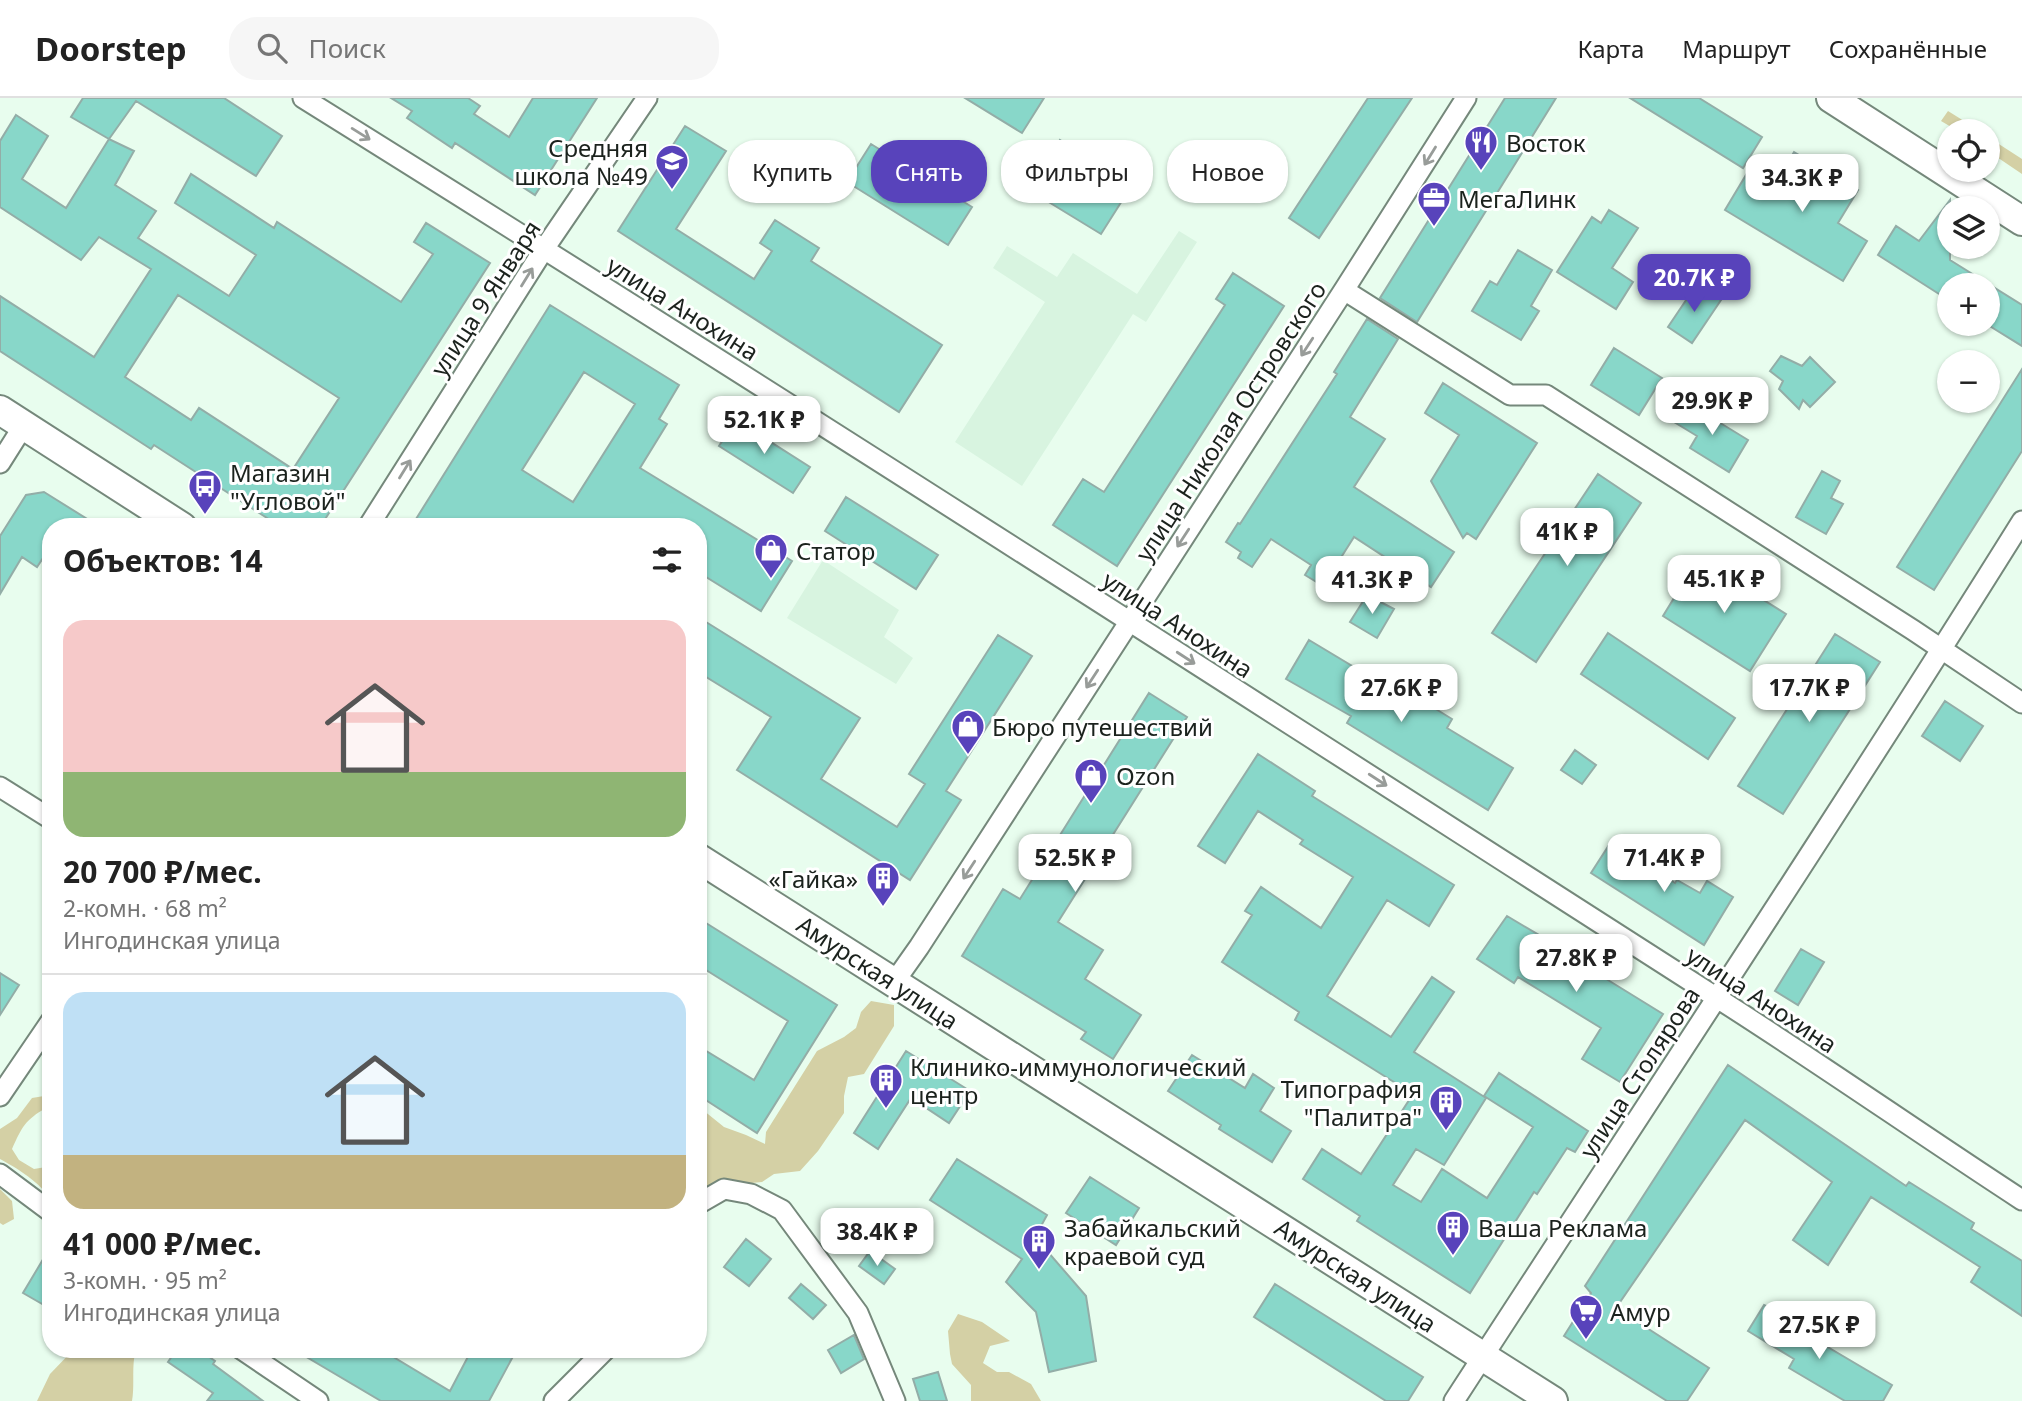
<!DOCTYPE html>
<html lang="ru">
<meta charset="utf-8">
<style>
:root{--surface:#fff;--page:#f6f6f6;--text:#222;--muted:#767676;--line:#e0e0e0;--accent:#5843bb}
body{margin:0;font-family:"Noto Sans",sans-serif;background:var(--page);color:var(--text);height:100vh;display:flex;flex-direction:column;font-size:26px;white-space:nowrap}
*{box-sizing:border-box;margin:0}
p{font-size:23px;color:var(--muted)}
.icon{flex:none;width:38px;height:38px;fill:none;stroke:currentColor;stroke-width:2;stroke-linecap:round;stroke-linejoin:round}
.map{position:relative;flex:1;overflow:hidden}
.drawer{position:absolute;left:42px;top:420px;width:665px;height:840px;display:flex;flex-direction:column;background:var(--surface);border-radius:28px;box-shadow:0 2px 5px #0004}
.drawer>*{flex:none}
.hud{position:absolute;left:728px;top:42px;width:665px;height:63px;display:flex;gap:14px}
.tools{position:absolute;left:1937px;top:21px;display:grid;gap:14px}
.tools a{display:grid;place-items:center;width:63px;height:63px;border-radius:50%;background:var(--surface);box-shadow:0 2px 5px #0004;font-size:35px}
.price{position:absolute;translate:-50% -60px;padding:0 16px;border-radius:14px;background:#fff;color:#222;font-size:23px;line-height:46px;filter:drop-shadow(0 2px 4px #0008)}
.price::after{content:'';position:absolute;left:50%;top:42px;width:21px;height:16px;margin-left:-10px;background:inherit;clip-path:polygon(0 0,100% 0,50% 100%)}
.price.selected{background:var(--accent);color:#fff}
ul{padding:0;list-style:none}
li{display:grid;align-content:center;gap:14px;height:371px;padding:0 21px}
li+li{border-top:2px solid var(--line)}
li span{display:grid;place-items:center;height:217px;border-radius:21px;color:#555}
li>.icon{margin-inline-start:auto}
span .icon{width:126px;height:126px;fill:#fffc;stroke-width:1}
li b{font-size:30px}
h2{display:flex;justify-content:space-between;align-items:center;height:84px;padding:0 21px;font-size:30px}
.tag{padding:0 24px;border-radius:28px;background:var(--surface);box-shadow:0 2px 5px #0004;font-size:24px;line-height:63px}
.tag.selected{background:var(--accent);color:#fff}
header{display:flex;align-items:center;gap:42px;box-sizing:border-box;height:98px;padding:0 35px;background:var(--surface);border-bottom:2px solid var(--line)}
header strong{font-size:33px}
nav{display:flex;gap:38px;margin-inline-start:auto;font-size:24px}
.search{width:490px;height:63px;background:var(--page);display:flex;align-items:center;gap:18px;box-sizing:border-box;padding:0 24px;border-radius:28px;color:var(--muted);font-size:26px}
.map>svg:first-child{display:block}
.built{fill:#d8f4e0}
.green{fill:#d4d0a5}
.building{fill:#88d7c9;stroke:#93ada7;stroke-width:2;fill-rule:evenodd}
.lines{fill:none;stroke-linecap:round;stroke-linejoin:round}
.street-casing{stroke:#75887b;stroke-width:23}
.secondary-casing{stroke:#75887b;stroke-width:32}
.street{stroke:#fff;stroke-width:19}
.secondary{stroke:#fff;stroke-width:28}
.oneway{stroke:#989c99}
.labels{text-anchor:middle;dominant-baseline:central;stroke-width:6;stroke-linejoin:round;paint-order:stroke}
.poi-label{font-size:24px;fill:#1b221d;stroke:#fff;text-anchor:start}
.street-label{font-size:24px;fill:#1b221d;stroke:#fff}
</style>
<header>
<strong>Doorstep</strong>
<div class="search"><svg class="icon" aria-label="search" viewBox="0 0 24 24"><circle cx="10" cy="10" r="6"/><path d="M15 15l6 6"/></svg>Поиск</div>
<nav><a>Карта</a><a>Маршрут</a><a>Сохранённые</a></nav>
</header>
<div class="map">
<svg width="2022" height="1303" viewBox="0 0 2022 1303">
<rect width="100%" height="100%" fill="#e8fdee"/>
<path class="built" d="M 1179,133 L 1197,144 L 1146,224 L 1133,216 L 1022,388 L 955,344 L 1045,204 L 993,170 L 1007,148 L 1057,179 L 1073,155 L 1137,196 Z
M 823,462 L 899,512 L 884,539 L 913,560 L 896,586 L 787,520 Z"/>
<path class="green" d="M 1948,13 L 1980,33 L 1958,33 L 1941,23 Z
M 1988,39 L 2022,61 L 2022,76 L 1988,53 Z
M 871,903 L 894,907 L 894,928 L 864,976 L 848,979 L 844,998 L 844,1015 L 818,1053 L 800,1073 L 774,1076 L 762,1084 L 698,1090 L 698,1008 L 724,1029 L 746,1037 L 765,1046 L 766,1034 L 817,953 L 844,939 L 856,930 L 861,914 Z
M 44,998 L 46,1010 C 25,1022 22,1029 12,1051 L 19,1062 L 34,1071 L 46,1069 L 51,1071 L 51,1102 C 41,1085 17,1070 0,1061 L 0,1031 L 17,1020 L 32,1000 Z
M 0,1091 L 12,1103 L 14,1121 L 3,1127 L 0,1125 Z
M 958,1216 L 982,1224 L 1010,1243 L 990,1248 L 983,1265 L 997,1274 L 1009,1274 L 1031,1286 L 1041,1303 L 971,1303 L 971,1287 L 952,1266 L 950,1256 L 948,1233 Z
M 74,1251 L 136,1251 C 131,1268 135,1286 132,1303 L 37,1303 L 50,1276 Z"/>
<path class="building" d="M 83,0 L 224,0 L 282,38 L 256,78 L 136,3 L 109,41 L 71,19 Z
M 391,0 L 468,0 L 480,8 L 474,16 L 509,39 L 533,0 L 597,0 L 535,97 L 455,45 L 452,50 L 407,20 L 412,13 Z
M 965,0 L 1044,0 L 1022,35 Z
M 1368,0 L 1412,0 L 1319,140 L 1289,120 Z
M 1505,0 L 1556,0 L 1417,224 L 1380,200 Z
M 1630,0 L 1699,0 L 1762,39 L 1743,70 Z
M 16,17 L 48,38 L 22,81 L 66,110 L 109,41 L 134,53 L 115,87 L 156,113 L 138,140 L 229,198 L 256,157 L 175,105 L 191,76 L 274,130 L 277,124 L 401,204 L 433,156 L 414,144 L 426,125 L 490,165 L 320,429 L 281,429 L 154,347 L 151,351 L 0,253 L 0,198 L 94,259 L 151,171 L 99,139 L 81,162 L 0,109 L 0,43 ZM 178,197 L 339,300 L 293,371 L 199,310 L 191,322 L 125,279 Z
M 685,28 L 726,53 L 676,131 L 754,181 L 772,153 L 760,145 L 775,122 L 819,150 L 811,163 L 942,247 L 899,314 L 618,133 Z
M 1060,42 L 1132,87 L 1101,136 L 1029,92 Z
M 871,46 L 972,109 L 948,147 L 847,84 Z
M 1794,54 L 1858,92 L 1838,125 L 1867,143 L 1843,183 L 1725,112 L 1749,72 L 1774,88 Z
M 1950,102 L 1950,162 L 2022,207 L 2022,248 L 1988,227 L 1988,187 L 1950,187 L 1950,203 L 1878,157 L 1896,128 L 1919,143 Z
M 1609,112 L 1638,130 L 1612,170 L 1633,184 L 1616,211 L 1557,174 L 1592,119 L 1601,125 Z
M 1518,152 L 1552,172 L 1531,208 L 1539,213 L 1521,242 L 1472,213 L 1490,183 L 1497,187 Z
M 1233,175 L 1284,208 L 1117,468 L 1053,427 L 1083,381 L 1104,394 L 1225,207 L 1216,201 Z
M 1697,186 L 1721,202 L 1692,245 L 1668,229 Z
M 550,207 L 679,287 L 659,321 L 667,326 L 640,370 L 792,463 L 761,513 L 698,474 L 698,429 L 411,429 ZM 584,274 L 635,306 L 573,404 L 522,372 Z
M 1367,221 L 1398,241 L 1350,319 L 1385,341 L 1354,389 L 1454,454 L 1431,489 L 1354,439 L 1323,488 L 1305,477 L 1311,467 L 1271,441 L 1252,469 L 1238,460 L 1241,454 L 1226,444 L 1238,425 L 1240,426 L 1337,276 L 1334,274 Z
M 1614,250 L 1662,280 L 1639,317 L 1591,287 Z
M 1781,258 L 1802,268 L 1810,259 L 1835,284 L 1810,309 L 1803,302 L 1799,311 L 1779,291 L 1783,283 L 1770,273 Z
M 2022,271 L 2022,353 L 1934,492 L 1897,469 Z
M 1443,285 L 1537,345 L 1476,441 L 1467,435 L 1463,440 L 1431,383 L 1459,337 L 1425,315 Z
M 1686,304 L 1748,342 L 1729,374 L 1690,350 L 1697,338 L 1674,324 Z
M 736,322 L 810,369 L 793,395 L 719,348 Z
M 1822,373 L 1840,383 L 1831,400 L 1843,406 L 1826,436 L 1796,419 Z
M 1598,376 L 1641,405 L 1536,564 L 1492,535 Z
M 44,394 L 100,429 L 51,429 L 51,448 L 37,469 L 22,459 L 0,496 L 0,438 L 26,397 Z
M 846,399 L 938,457 L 916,491 L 825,433 Z
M 1698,461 L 1786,516 L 1750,573 L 1663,518 Z
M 1367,497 L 1394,511 L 1377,540 L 1350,524 Z
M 698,519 L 860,620 L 821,681 L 897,729 L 925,686 L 909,676 L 998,537 L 1032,558 L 946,693 L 961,702 L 910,782 L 737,672 L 771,619 L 698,574 Z
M 1608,535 L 1735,620 L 1708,661 L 1581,576 Z
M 1835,536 L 1880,564 L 1783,716 L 1738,688 Z
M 1309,542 L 1374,581 L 1377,575 L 1452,621 L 1447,630 L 1513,670 L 1488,712 L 1347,625 L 1351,618 L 1286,581 Z
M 1149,595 L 1187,619 L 1058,824 L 1103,852 L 1085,881 L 1141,917 L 1113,961 L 1081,941 L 1086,934 L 962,858 L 1003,791 L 1020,801 Z
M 1945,603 L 1983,628 L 1960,663 L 1922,638 Z
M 1575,652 L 1596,667 L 1582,686 L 1561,672 Z
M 1258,656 L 1315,693 L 1312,698 L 1454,787 L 1429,828 L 1387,802 L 1327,898 L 1391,939 L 1432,879 L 1454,894 L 1414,954 L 1486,1000 L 1444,1067 L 1416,1051 L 1393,1087 L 1421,1104 L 1442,1071 L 1487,1100 L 1533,1029 L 1484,998 L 1499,975 L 1588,1033 L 1575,1054 L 1567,1050 L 1537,1096 L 1534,1094 L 1470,1195 L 1357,1123 L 1360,1118 L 1303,1081 L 1322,1051 L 1361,1076 L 1413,996 L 1295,922 L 1299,914 L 1222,864 L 1252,817 L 1245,813 L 1261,789 L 1321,830 L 1353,779 L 1300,746 L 1303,742 L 1258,713 L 1225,765 L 1198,748 Z
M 1611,744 L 1675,785 L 1677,782 L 1700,795 L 1707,783 L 1733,799 L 1704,847 L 1591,775 Z
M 1507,818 L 1544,840 L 1543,842 L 1663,916 L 1620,984 L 1582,961 L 1601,930 L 1518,879 L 1514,885 L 1477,861 Z
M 698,820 L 837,907 L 757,1035 L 698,997 L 698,948 L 754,982 L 788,923 L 698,867 Z
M 1801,851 L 1824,864 L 1798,907 L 1775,893 Z
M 0,875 L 19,887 L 0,917 Z
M 906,953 L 970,993 L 949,1025 L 911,1000 L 878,1051 L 854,1035 Z
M 1192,957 L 1245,990 L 1253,976 L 1274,990 L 1260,1013 L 1291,1033 L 1272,1064 L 1219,1031 L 1221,1027 L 1168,993 Z
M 1728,967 L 1906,1088 L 1909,1084 L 1974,1125 L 1971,1131 L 2022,1163 L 2022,1218 L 1971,1184 L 1980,1169 L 1871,1099 L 1828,1167 L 1793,1142 L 1832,1084 L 1745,1022 L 1616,1210 L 1709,1270 L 1687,1303 L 1667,1303 L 1564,1238 L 1591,1195 L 1585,1188 Z
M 957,1061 L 1047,1117 L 1035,1139 L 1086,1198 L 1096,1263 L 1049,1274 L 1036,1214 L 1006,1184 L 1022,1161 L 930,1102 Z
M 1090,1079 L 1139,1110 L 1116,1147 L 1066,1115 Z
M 746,1141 L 771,1161 L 749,1188 L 724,1169 Z
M 51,1148 L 51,1211 L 23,1195 Z
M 870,1153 L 895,1171 L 884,1186 L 859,1168 Z
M 801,1186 L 826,1207 L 813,1221 L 789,1200 Z
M 1275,1186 L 1423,1279 L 1408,1303 L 1386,1303 L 1254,1219 Z
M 1764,1207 L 1784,1218 L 1782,1222 L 1892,1287 L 1883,1303 L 1845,1303 L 1789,1270 L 1794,1261 L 1748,1233 Z
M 854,1237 L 864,1261 L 841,1275 L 828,1252 Z
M 177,1251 L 198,1251 L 215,1263 L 213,1266 L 263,1303 L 207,1303 L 213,1295 L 168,1264 Z
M 293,1251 L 380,1251 L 450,1293 L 472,1251 L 517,1251 L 489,1303 L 381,1303 Z
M 938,1274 L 947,1303 L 920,1303 L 913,1281 Z"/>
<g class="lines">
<defs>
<path id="street" d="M 303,0 C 776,295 1244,597 1714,898 C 1818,964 1919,1035 2022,1102
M 1344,192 L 1510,297 L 1546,297 L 1913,532 L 2022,605
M 0,365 L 24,327
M 368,429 L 544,151 L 647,0
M 0,689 L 51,721
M 895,883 L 919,849 L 1344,192 L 1466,0
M 0,998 L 51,923
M 0,1076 L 51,1114
M 698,1106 L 724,1091 L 751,1096 L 782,1112 L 858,1215 L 895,1303
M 241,1251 L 318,1303
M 554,1303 L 606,1251
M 1454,1303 C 1644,1010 1837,719 2022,423"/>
<path id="secondary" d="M 1831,0 L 2022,123
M 0,312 L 182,429
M 698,760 L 1553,1303"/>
</defs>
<use href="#street" class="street-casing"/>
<use href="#secondary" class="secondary-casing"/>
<use href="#street" class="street"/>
<use href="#secondary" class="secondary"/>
</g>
<defs><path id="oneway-shaft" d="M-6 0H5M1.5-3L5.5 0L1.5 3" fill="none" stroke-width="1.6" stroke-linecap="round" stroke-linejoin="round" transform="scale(1.75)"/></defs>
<g class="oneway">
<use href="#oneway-shaft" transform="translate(361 36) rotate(32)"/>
<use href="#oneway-shaft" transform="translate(1430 58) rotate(122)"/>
<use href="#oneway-shaft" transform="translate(527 179) rotate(-58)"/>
<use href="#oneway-shaft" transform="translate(1307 249) rotate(123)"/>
<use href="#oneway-shaft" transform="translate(405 371) rotate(-58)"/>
<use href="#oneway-shaft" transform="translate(1183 440) rotate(123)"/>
<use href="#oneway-shaft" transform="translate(1186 560) rotate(33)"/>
<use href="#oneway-shaft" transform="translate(1092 581) rotate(123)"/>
<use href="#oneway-shaft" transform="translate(1378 682) rotate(33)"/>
<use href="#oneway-shaft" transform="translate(969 772) rotate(123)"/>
</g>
<defs>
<symbol id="restaurant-pin" viewBox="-11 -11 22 30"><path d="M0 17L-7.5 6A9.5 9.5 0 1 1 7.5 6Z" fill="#5843bb" stroke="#fff"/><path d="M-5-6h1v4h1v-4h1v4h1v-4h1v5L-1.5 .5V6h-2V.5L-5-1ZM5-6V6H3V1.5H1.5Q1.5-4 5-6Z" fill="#fff"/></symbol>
<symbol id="school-pin" viewBox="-11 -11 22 30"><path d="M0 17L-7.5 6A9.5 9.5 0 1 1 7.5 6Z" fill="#5843bb" stroke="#fff"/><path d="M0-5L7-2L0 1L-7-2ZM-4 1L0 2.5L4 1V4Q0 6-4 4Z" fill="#fff"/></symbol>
<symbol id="office-pin" viewBox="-11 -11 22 30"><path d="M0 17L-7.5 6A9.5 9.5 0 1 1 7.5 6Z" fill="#5843bb" stroke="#fff"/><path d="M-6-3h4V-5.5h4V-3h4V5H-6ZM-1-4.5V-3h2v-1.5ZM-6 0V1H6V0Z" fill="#fff"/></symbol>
<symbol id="bus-pin" viewBox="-11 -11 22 30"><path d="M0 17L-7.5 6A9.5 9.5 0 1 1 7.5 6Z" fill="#5843bb" stroke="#fff"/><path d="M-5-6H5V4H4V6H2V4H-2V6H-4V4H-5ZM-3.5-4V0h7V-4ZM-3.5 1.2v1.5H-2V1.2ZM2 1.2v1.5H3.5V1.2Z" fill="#fff"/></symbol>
<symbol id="shop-pin" viewBox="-11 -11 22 30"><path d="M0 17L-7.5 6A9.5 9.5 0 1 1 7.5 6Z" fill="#5843bb" stroke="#fff"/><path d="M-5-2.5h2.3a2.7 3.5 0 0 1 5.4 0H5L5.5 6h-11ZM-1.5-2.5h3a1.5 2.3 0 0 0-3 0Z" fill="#fff"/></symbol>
<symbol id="building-pin" viewBox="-11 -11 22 30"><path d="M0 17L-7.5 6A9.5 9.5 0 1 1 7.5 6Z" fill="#5843bb" stroke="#fff"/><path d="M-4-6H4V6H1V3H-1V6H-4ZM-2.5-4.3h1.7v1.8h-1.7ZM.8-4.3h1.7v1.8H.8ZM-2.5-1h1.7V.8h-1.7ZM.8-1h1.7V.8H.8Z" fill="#fff"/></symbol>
<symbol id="supermarket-pin" viewBox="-11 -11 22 30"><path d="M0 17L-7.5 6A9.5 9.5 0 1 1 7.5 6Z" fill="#5843bb" stroke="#fff"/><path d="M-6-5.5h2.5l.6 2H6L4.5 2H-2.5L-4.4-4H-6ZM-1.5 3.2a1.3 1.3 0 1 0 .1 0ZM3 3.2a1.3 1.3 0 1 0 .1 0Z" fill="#fff"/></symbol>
</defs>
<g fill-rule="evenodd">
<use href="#restaurant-pin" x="1462" y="25" width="38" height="52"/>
<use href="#school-pin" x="653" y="44" width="38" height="52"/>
<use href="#office-pin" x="1415" y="81" width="38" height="52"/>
<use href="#bus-pin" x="186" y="369" width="38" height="52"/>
<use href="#shop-pin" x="752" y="433" width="38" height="52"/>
<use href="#shop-pin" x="949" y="609" width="38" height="52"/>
<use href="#shop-pin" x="1072" y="658" width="38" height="52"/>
<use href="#building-pin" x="864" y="761" width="38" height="52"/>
<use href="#building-pin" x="867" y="963" width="38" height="52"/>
<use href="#building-pin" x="1427" y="985" width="38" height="52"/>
<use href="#building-pin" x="1434" y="1110" width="38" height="52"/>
<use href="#building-pin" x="1020" y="1124" width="38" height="52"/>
<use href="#supermarket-pin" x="1567" y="1194" width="38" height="52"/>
</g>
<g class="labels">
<g class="poi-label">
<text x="1506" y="44">Восток</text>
<text x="648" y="49" text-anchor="end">Средняя<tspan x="648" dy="28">школа №49</tspan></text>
<text x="1458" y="100">МегаЛинк</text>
<text x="230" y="374">Магазин<tspan x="230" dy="28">"Угловой"</tspan></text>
<text x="796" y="452">Статор</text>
<text x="992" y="628">Бюро путешествий</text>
<text x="1116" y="677">Ozon</text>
<text x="858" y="780" text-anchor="end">«Гайка»</text>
<text x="910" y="968">Клинико-иммунологический<tspan x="910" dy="28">центр</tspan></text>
<text x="1422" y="990" text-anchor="end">Типография<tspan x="1422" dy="28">"Палитра"</tspan></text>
<text x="1064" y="1129">Забайкальский<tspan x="1064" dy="28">краевой суд</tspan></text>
<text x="1478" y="1129">Ваша Реклама</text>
<text x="1610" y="1213">Амур</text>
</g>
<g class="street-label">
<text transform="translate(485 200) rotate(-57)">улица 9 Января</text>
<text transform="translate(683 210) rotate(32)">улица Анохина</text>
<text transform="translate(1230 323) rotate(-57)">улица Николая Островского</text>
<text transform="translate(1178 526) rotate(33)">улица Анохина</text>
<text transform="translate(878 874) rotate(33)">Амурская улица</text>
<text transform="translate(1762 901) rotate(33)">улица Анохина</text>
<text transform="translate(1639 974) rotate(-57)">улица Столярова</text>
<text transform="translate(1356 1177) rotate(33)">Амурская улица</text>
</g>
</g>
</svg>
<div class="tools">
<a><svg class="icon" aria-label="locate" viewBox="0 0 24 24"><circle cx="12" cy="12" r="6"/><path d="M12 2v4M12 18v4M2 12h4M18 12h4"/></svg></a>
<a><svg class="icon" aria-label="layers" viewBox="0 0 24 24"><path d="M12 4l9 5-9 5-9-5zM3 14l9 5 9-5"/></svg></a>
<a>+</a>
<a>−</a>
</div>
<b class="price" style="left:1802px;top:116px">34.3K ₽</b>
<b class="price selected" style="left:1694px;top:216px">20.7K ₽</b>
<b class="price" style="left:1712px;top:339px">29.9K ₽</b>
<b class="price" style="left:764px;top:358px">52.1K ₽</b>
<b class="price" style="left:1567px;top:470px">41K ₽</b>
<b class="price" style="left:1724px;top:517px">45.1K ₽</b>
<b class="price" style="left:1372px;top:518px">41.3K ₽</b>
<b class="price" style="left:1401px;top:626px">27.6K ₽</b>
<b class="price" style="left:1809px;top:626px">17.7K ₽</b>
<b class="price" style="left:1075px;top:796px">52.5K ₽</b>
<b class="price" style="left:1664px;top:796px">71.4K ₽</b>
<b class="price" style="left:1576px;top:896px">27.8K ₽</b>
<b class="price" style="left:877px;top:1170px">38.4K ₽</b>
<b class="price" style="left:1819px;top:1263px">27.5K ₽</b>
<div class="hud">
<a class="tag">Купить</a>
<a class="tag selected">Снять</a>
<a class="tag">Фильтры</a>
<a class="tag">Новое</a>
</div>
<section class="drawer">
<h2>Объектов: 14<svg class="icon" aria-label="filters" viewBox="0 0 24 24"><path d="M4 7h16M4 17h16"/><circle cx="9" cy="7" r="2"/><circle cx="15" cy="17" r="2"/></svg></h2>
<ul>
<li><span style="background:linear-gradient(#f6c9c9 70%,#8fb573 0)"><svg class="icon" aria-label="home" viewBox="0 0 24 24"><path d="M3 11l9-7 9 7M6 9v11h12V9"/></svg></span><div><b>20 700 ₽/мес.</b><p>2-комн. · 68 m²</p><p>Ингодинская улица</p></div></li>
<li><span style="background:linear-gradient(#bfe0f5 75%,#c2b280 0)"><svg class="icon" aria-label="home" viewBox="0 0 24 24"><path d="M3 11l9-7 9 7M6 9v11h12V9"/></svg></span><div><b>41 000 ₽/мес.</b><p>3-комн. · 95 m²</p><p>Ингодинская улица</p></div></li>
</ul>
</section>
</div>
